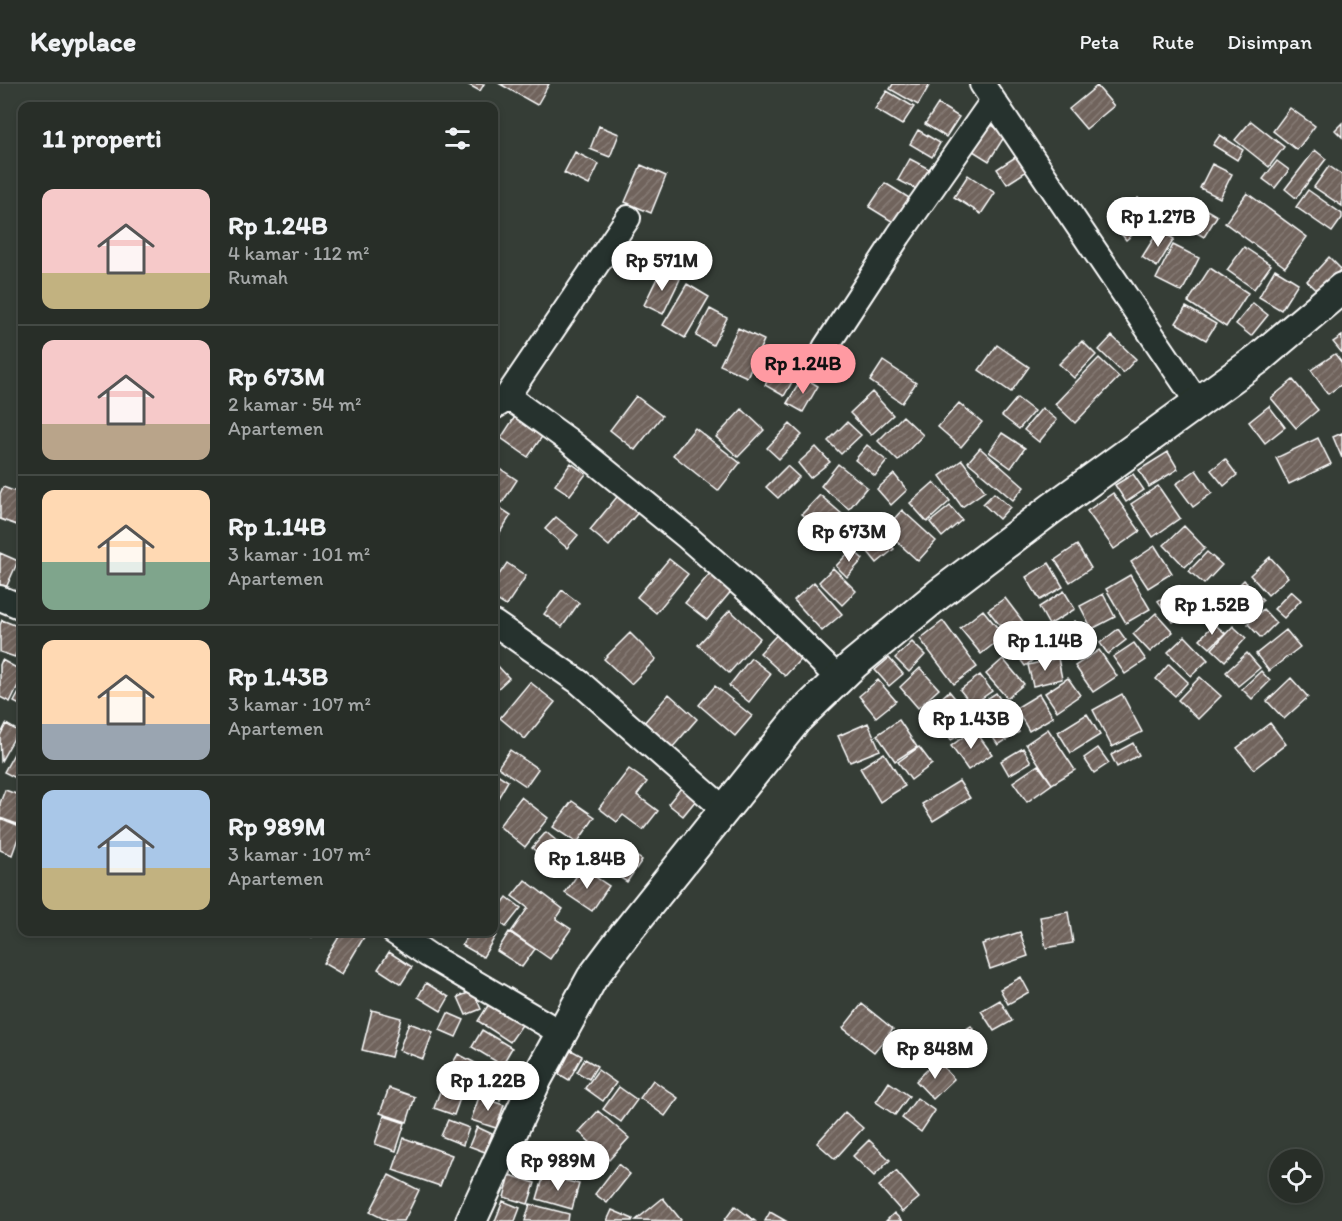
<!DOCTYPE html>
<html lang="id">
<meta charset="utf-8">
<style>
:root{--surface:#282e28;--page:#303630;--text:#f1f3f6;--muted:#a5a8a8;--line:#444a45;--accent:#ff9aa2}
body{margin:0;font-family:Itim,sans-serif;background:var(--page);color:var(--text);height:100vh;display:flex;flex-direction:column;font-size:22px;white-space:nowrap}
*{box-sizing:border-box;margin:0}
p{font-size:20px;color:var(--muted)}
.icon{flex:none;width:33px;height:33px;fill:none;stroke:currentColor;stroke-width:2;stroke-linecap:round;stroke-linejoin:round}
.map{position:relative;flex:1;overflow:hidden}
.panel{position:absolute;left:18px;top:18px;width:480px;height:834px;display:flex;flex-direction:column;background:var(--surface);border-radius:12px;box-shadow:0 3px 9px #0003,0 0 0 2px var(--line)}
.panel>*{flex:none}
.controls{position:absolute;left:1269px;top:1065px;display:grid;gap:12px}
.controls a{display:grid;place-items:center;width:54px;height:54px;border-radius:50%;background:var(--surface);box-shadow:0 3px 9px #0003,0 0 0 2px var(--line);font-size:30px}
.price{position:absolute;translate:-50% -51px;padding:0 14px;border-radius:21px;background:#fff;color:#222;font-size:20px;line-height:39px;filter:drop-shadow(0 2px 3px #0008)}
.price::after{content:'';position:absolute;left:50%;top:36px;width:18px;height:14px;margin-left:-9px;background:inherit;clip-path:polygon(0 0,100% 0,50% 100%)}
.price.active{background:var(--accent);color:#111}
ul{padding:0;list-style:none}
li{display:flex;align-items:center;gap:18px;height:150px;padding:0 24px}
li+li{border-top:2px solid var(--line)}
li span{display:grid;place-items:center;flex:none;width:168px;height:120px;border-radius:12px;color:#555}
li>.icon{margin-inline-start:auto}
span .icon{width:72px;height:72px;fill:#fffc;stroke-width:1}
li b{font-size:26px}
h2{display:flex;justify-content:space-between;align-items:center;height:72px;padding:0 24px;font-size:26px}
header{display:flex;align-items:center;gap:36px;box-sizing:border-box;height:84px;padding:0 30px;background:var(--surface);border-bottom:2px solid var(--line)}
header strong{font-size:28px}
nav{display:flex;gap:33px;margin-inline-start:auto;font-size:21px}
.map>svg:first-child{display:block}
.building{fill:url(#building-hatch);stroke:#fff;stroke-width:1.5}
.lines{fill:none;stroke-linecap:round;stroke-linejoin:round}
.minor-casing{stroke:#fff;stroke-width:28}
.tertiary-casing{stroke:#fff;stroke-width:34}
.minor{stroke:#26332d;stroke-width:24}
.tertiary{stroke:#26332d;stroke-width:30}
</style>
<header>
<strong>Keyplace</strong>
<nav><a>Peta</a><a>Rute</a><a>Disimpan</a></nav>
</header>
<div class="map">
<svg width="1342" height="1137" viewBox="0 0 1342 1137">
<defs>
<pattern id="building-hatch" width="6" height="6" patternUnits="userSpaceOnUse" patternTransform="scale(1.5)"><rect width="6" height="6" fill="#70635c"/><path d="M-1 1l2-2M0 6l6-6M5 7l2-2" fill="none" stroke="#857a74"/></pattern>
</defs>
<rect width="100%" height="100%" fill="#353d36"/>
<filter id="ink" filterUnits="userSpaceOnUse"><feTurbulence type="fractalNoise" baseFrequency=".0167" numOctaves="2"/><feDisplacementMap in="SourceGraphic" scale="12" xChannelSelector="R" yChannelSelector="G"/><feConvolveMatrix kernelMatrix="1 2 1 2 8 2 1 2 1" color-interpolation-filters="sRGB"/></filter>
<g filter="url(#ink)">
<path class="building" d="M 467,0 L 484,0 L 480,7 Z
M 500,0 L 549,0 L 537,21 Z
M 893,0 L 930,0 L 918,21 L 890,5 Z
M 1097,2 L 1114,22 L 1086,45 L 1069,25 Z
M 887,7 L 914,23 L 902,41 L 875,25 Z
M 938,20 L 959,33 L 946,53 L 925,40 Z
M 1290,24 L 1315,42 L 1297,66 L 1273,47 Z
M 1251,37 L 1284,63 L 1269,83 L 1235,56 Z
M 1342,39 L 1342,53 L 1335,46 Z
M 990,40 L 1006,50 L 989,77 L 973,67 Z
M 599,42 L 619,50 L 610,73 L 590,65 Z
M 918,46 L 940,59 L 932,73 L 910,60 Z
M 1220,51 L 1243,66 L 1237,76 L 1213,61 Z
M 1315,66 L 1326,75 L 1296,114 L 1285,105 Z
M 575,68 L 599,80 L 589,101 L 564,89 Z
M 1020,70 L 1030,85 L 1007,100 L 997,85 Z
M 910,75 L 933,87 L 922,108 L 898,96 Z
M 1277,77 L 1289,86 L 1275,104 L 1263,95 Z
M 1212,80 L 1232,90 L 1220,114 L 1200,104 Z
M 641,81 L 666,92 L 651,129 L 625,118 Z
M 1329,82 L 1342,91 L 1342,122 L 1314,103 Z
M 968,91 L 995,109 L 981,130 L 954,113 Z
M 885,99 L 914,117 L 898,141 L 869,123 Z
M 1308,106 L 1342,130 L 1342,134 L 1332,148 L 1296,123 Z
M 1247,109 L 1307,153 L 1285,183 L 1225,139 Z
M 1138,114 L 1154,133 L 1126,156 L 1111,137 Z
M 1195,119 L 1217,132 L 1204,153 L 1183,141 Z
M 1159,146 L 1174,155 L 1157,183 L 1142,173 Z
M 1173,161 L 1199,174 L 1182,208 L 1156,195 Z
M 1244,163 L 1271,181 L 1254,205 L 1227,186 Z
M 1329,173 L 1341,185 L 1319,208 L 1307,197 Z
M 1210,184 L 1248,209 L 1226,243 L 1188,218 Z
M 1275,185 L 1298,199 L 1281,226 L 1259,213 Z
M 661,186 L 680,195 L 663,230 L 644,221 Z
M 687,200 L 709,213 L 685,254 L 663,241 Z
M 1253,219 L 1268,231 L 1251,252 L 1236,240 Z
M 1186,223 L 1216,240 L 1206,256 L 1176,239 Z
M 710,225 L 727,234 L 713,261 L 696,252 Z
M 738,244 L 764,256 L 747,293 L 720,281 Z
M 1112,252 L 1136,275 L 1123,289 L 1099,266 Z
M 1342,252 L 1342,269 L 1333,258 Z
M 1082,257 L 1096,271 L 1074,294 L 1059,280 Z
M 997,261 L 1029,283 L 1011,308 L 979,286 Z
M 786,266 L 804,277 L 784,312 L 765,301 Z
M 1335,270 L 1342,279 L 1342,300 L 1328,310 L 1311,286 Z
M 1099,274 L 1119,293 L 1075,339 L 1055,320 Z
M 883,277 L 916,299 L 902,319 L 870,297 Z
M 803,293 L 818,302 L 803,328 L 787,319 Z
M 1293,296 L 1318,326 L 1296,344 L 1271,314 Z
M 872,308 L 893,331 L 871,351 L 850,329 Z
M 636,312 L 662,332 L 635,366 L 610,346 Z
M 1017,314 L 1034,327 L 1019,345 L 1002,332 Z
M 959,319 L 982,338 L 961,363 L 938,343 Z
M 1269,322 L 1285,343 L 1265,359 L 1249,338 Z
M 1042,324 L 1057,336 L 1039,358 L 1024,346 Z
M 520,325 L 548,344 L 528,373 L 501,354 Z
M 742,325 L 764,346 L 738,373 L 716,353 Z
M 903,332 L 923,351 L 898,377 L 878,357 Z
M 847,338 L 861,351 L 841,370 L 828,357 Z
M 790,340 L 802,351 L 779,375 L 767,364 Z
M 695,344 L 740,379 L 718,407 L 673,371 Z
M 1002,349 L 1025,364 L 1011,384 L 989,368 Z
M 1342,349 L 1342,374 L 1333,353 Z
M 1318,354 L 1331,380 L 1289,400 L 1276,374 Z
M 867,361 L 887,377 L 875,392 L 855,376 Z
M 816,363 L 830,378 L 810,394 L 798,379 Z
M 980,364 L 1024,403 L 1013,416 L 968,378 Z
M 1168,368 L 1178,385 L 1149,403 L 1139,386 Z
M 1225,375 L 1237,391 L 1224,402 L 1211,386 Z
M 962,376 L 985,407 L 962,423 L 940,392 Z
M 571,379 L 586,390 L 570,411 L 555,401 Z
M 838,380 L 867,403 L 849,425 L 821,402 Z
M 496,382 L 517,396 L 502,419 L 494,413 L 494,385 Z
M 787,382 L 799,393 L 778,414 L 766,403 Z
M 1196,386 L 1212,409 L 1193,423 L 1176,400 Z
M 894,390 L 907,406 L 891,421 L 877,405 Z
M 1133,390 L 1144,406 L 1126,418 L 1115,401 Z
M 934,398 L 950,417 L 927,438 L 910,419 Z
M 1158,402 L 1180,434 L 1153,453 L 1131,420 Z
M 3,403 L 22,410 L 22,443 L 0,435 L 0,410 Z
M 621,408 L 641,425 L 609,462 L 590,446 Z
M 994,409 L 1010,423 L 999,435 L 983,420 Z
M 1113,409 L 1140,447 L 1114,465 L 1087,427 Z
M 820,411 L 842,430 L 824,449 L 802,430 Z
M 494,420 L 511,431 L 497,453 L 494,451 Z
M 950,422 L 962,436 L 942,453 L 930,438 Z
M 902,426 L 936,457 L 918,477 L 884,446 Z
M 556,433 L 578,451 L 567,464 L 545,445 Z
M 1184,442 L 1205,464 L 1185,483 L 1164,461 Z
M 876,444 L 894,465 L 877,479 L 860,458 Z
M 1077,461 L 1091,484 L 1070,498 L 1055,476 Z
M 1155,462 L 1172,489 L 1148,504 L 1131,478 Z
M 852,465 L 863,475 L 847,493 L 836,482 Z
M 1207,468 L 1222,481 L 1204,500 L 1189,487 Z
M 0,469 L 18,477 L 5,506 L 0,504 Z
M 1270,473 L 1288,493 L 1268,511 L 1250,491 Z
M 669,475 L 688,490 L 656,529 L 637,513 Z
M 507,479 L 526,492 L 506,522 L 494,514 L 494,498 Z
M 1049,479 L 1063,503 L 1040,516 L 1026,493 Z
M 833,484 L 856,507 L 842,521 L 819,498 Z
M 711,488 L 733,505 L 707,536 L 685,519 Z
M 1130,491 L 1150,525 L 1126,539 L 1106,505 Z
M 1244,496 L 1263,516 L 1243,535 L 1224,516 Z
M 814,498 L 842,530 L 822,547 L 794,516 Z
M 1179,502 L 1194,524 L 1173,538 L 1158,517 Z
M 562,506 L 579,519 L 562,543 L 544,530 Z
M 1064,507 L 1075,525 L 1049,541 L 1039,523 Z
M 1291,507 L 1301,516 L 1284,534 L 1274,525 Z
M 1103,510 L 1115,533 L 1092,545 L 1080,522 Z
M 1005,514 L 1024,539 L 1008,552 L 988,526 Z
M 1263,525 L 1276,539 L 1261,554 L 1248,540 Z
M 730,526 L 760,554 L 729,589 L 698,561 Z
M 983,526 L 1004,552 L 981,570 L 960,544 Z
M 1156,529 L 1173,548 L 1150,568 L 1133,550 Z
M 2,536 L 22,544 L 22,554 L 15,573 L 0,568 L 0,541 Z
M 943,537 L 977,583 L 954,600 L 920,555 Z
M 1075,537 L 1092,560 L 1070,576 L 1054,552 Z
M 1214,540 L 1225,549 L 1210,564 L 1200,555 Z
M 1233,542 L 1246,554 L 1225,577 L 1212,565 Z
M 783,544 L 808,567 L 785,592 L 760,569 Z
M 1031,544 L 1047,565 L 1025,582 L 1009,560 Z
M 1118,545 L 1126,556 L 1108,570 L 1100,559 Z
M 1286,546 L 1300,563 L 1269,587 L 1256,570 Z
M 630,549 L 656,575 L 631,600 L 604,575 Z
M 1185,552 L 1208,576 L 1191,592 L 1168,568 Z
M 912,558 L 925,571 L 909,588 L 895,574 Z
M 1134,559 L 1146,576 L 1125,590 L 1113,573 Z
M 1099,566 L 1117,592 L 1093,608 L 1075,582 Z
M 1247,569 L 1260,584 L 1238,602 L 1226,588 Z
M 751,574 L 771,590 L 749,618 L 729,602 Z
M 889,574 L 903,590 L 889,602 L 875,586 Z
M 1058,574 L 1062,595 L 1033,602 L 1028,581 Z
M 1003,575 L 1024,600 L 1007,614 L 986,590 Z
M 2,576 L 22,587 L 22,593 L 10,618 L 0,613 L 0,581 Z
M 496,580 L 509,594 L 494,608 L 494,583 Z
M 1169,580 L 1188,598 L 1175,612 L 1156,595 Z
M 920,584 L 939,605 L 918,624 L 900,603 Z
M 1261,587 L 1270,597 L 1252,615 L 1242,605 Z
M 980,591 L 992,607 L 972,621 L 960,606 Z
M 1200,593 L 1221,612 L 1198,635 L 1178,616 Z
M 1068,594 L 1080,611 L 1057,627 L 1045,609 Z
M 1291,594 L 1308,613 L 1284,635 L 1267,617 Z
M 878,596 L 896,617 L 876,633 L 859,612 Z
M 530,598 L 555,618 L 525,655 L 500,634 Z
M 715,602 L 752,632 L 735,652 L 699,621 Z
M 22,603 L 22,622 L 14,618 Z
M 949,607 L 964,625 L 944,642 L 929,625 Z
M 996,609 L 1002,618 L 979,633 L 973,624 Z
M 669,610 L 697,635 L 671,665 L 643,640 Z
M 1039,610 L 1053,633 L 1029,647 L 1016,624 Z
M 1122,610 L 1142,648 L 1112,663 L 1093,626 Z
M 1003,623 L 1019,648 L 998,661 L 982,637 Z
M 1087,630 L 1100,651 L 1071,669 L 1058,648 Z
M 966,633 L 973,644 L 951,656 L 945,645 Z
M 899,636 L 917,663 L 895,677 L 877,651 Z
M 868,639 L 880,666 L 850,678 L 838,652 Z
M 1270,639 L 1286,660 L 1254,685 L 1237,664 Z
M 6,640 L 18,647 L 1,677 L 0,652 Z
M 974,645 L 992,670 L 968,686 L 951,662 Z
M 1048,645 L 1075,686 L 1052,700 L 1026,660 Z
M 22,655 L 22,697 L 4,688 Z
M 1133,659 L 1139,671 L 1117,683 L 1111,671 Z
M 919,663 L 932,680 L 911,696 L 898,678 Z
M 1023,664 L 1031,678 L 1009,691 L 1001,677 Z
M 1098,664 L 1109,679 L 1094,689 L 1084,674 Z
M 510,666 L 538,685 L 526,702 L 498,683 Z
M 884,669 L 905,702 L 880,718 L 860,684 Z
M 1038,681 L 1052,700 L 1027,718 L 1013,698 Z
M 629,685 L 647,698 L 637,711 L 658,727 L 643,746 L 623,731 L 617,738 L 599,724 Z
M 494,688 L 508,697 L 494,721 Z
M 959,697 L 970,714 L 933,737 L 922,720 Z
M 681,704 L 696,716 L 683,732 L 668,720 Z
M 5,706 L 22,712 L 22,733 L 20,741 L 0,734 L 0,719 Z
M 521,713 L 548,734 L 525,763 L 499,742 Z
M 572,717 L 595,733 L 577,759 L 553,743 Z
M 0,734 L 22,743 L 12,771 L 0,766 Z
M 546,748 L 564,763 L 550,779 L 532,764 Z
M 618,760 L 642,776 L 627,798 L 603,783 Z
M 582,784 L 609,802 L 592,827 L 565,809 Z
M 525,796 L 563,825 L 556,835 L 571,845 L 550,875 L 511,848 L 528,824 L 512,812 Z
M 507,813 L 521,824 L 506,843 L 494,834 L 494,830 Z
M 1068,828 L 1073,859 L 1046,864 L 1040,833 Z
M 300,848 L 315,848 L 311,854 Z
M 342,848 L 354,848 L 364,853 L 342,890 L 323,879 Z
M 470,848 L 490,848 L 496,851 L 483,873 L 462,861 Z
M 509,848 L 535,865 L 522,883 L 497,867 Z
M 1020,848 L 1028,872 L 990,885 L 982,860 Z
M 389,868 L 412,883 L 401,900 L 378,885 Z
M 1021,893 L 1029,908 L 1008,920 L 1000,905 Z
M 426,899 L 449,913 L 441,927 L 418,913 Z
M 473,907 L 481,925 L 466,931 L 458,913 Z
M 1000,916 L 1012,937 L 994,947 L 981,927 Z
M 489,920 L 522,941 L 510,958 L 478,937 Z
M 862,920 L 893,945 L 874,968 L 843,944 Z
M 372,926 L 401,934 L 391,973 L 362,966 Z
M 448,929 L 464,936 L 456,953 L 440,946 Z
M 409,939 L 433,948 L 423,975 L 399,966 Z
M 971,942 L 984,962 L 967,973 L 954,953 Z
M 482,946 L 512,964 L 502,981 L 472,963 Z
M 571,966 L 582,972 L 569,996 L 559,990 Z
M 458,970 L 483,983 L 470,1006 L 445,993 Z
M 585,975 L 597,982 L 589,995 L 577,988 Z
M 937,976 L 954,995 L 933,1015 L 916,997 Z
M 493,984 L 513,994 L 500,1016 L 481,1007 Z
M 598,986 L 616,999 L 603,1017 L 585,1004 Z
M 653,996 L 678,1014 L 665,1032 L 640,1014 Z
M 889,998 L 909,1012 L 895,1031 L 876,1018 Z
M 442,1002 L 462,1009 L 454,1031 L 434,1024 Z
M 619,1003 L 637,1016 L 621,1038 L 603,1025 Z
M 389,1004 L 415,1013 L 407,1038 L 380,1029 Z
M 479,1013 L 504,1021 L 496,1044 L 471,1036 Z
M 917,1014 L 935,1027 L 921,1048 L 902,1034 Z
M 598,1027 L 629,1054 L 609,1076 L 579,1048 Z
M 845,1028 L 863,1044 L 835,1075 L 817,1059 Z
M 384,1032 L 405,1039 L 396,1067 L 375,1060 Z
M 448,1036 L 469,1044 L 463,1061 L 441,1052 Z
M 477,1043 L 492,1050 L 485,1068 L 469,1062 Z
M 404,1054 L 452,1071 L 440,1102 L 393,1086 Z
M 869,1056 L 890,1076 L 874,1092 L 853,1072 Z
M 618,1080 L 630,1090 L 607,1119 L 595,1110 Z
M 896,1087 L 919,1114 L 902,1128 L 879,1102 Z
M 389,1091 L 419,1106 L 404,1137 L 388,1137 L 370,1128 Z
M 510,1091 L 535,1099 L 528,1120 L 504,1113 Z
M 544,1091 L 579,1100 L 572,1125 L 537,1115 Z
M 663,1114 L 681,1136 L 680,1137 L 636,1136 Z
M 503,1117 L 520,1124 L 515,1137 L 495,1137 Z
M 530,1120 L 569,1130 L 568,1137 L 525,1137 Z
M 735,1122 L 755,1137 L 724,1137 Z
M 612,1126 L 633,1135 L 632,1137 L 607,1137 Z
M 770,1128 L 786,1137 L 765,1137 Z
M 894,1129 L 902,1137 L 886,1137 Z"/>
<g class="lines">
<defs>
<path id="minor" d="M 982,0 L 1198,319
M 825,264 L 899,151 L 992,18
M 504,317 L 628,134
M 494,323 L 504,317 L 514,317 L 568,356 L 687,453 L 762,519 L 838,594
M 0,514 L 22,523
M 494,539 L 579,598 L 725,726
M 394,848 L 428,871 L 561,949"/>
<path id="tertiary" d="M 471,1137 L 537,994 L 592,894 L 625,850 L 797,635 L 854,580 L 939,510 L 1051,425 L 1258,275 L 1342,204"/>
</defs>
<use href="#minor" class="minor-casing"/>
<use href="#tertiary" class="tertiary-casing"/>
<use href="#minor" class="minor"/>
<use href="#tertiary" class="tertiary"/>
</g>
</g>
</svg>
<div class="controls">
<a><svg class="icon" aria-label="locate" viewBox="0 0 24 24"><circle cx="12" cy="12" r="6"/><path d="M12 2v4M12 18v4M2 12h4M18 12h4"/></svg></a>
</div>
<b class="price" style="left:1158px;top:164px">Rp 1.27B</b>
<b class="price" style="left:662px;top:208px">Rp 571M</b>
<b class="price active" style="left:803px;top:311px">Rp 1.24B</b>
<b class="price" style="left:849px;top:479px">Rp 673M</b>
<b class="price" style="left:1212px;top:552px">Rp 1.52B</b>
<b class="price" style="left:1045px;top:588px">Rp 1.14B</b>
<b class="price" style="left:971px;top:666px">Rp 1.43B</b>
<b class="price" style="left:587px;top:806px">Rp 1.84B</b>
<b class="price" style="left:935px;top:996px">Rp 848M</b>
<b class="price" style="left:488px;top:1028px">Rp 1.22B</b>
<b class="price" style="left:558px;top:1108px">Rp 989M</b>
<section class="panel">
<h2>11 properti<svg class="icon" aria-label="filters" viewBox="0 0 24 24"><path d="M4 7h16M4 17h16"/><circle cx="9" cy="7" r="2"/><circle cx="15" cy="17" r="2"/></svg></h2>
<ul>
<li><span style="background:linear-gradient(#f6c9c9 70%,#c2b280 0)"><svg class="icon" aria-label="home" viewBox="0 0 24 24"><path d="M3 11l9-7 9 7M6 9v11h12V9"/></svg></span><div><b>Rp 1.24B</b><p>4 kamar · 112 m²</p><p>Rumah</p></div></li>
<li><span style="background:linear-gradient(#f6c9c9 70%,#b9a48a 0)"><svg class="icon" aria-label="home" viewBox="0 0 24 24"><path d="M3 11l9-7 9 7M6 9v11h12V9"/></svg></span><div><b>Rp 673M</b><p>2 kamar · 54 m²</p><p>Apartemen</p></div></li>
<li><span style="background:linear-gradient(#ffd9b3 60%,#7fa58c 0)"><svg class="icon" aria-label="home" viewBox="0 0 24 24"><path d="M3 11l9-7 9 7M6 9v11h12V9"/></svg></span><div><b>Rp 1.14B</b><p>3 kamar · 101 m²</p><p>Apartemen</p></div></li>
<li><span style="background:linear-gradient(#ffd9b3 70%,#9aa5b1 0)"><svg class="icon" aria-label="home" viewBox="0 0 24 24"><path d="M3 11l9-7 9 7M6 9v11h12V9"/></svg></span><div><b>Rp 1.43B</b><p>3 kamar · 107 m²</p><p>Apartemen</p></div></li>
<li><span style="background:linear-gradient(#a9c7e8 65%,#c2b280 0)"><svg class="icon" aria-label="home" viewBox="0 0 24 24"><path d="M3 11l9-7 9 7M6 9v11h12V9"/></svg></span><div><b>Rp 989M</b><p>3 kamar · 107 m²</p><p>Apartemen</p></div></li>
</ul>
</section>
</div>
